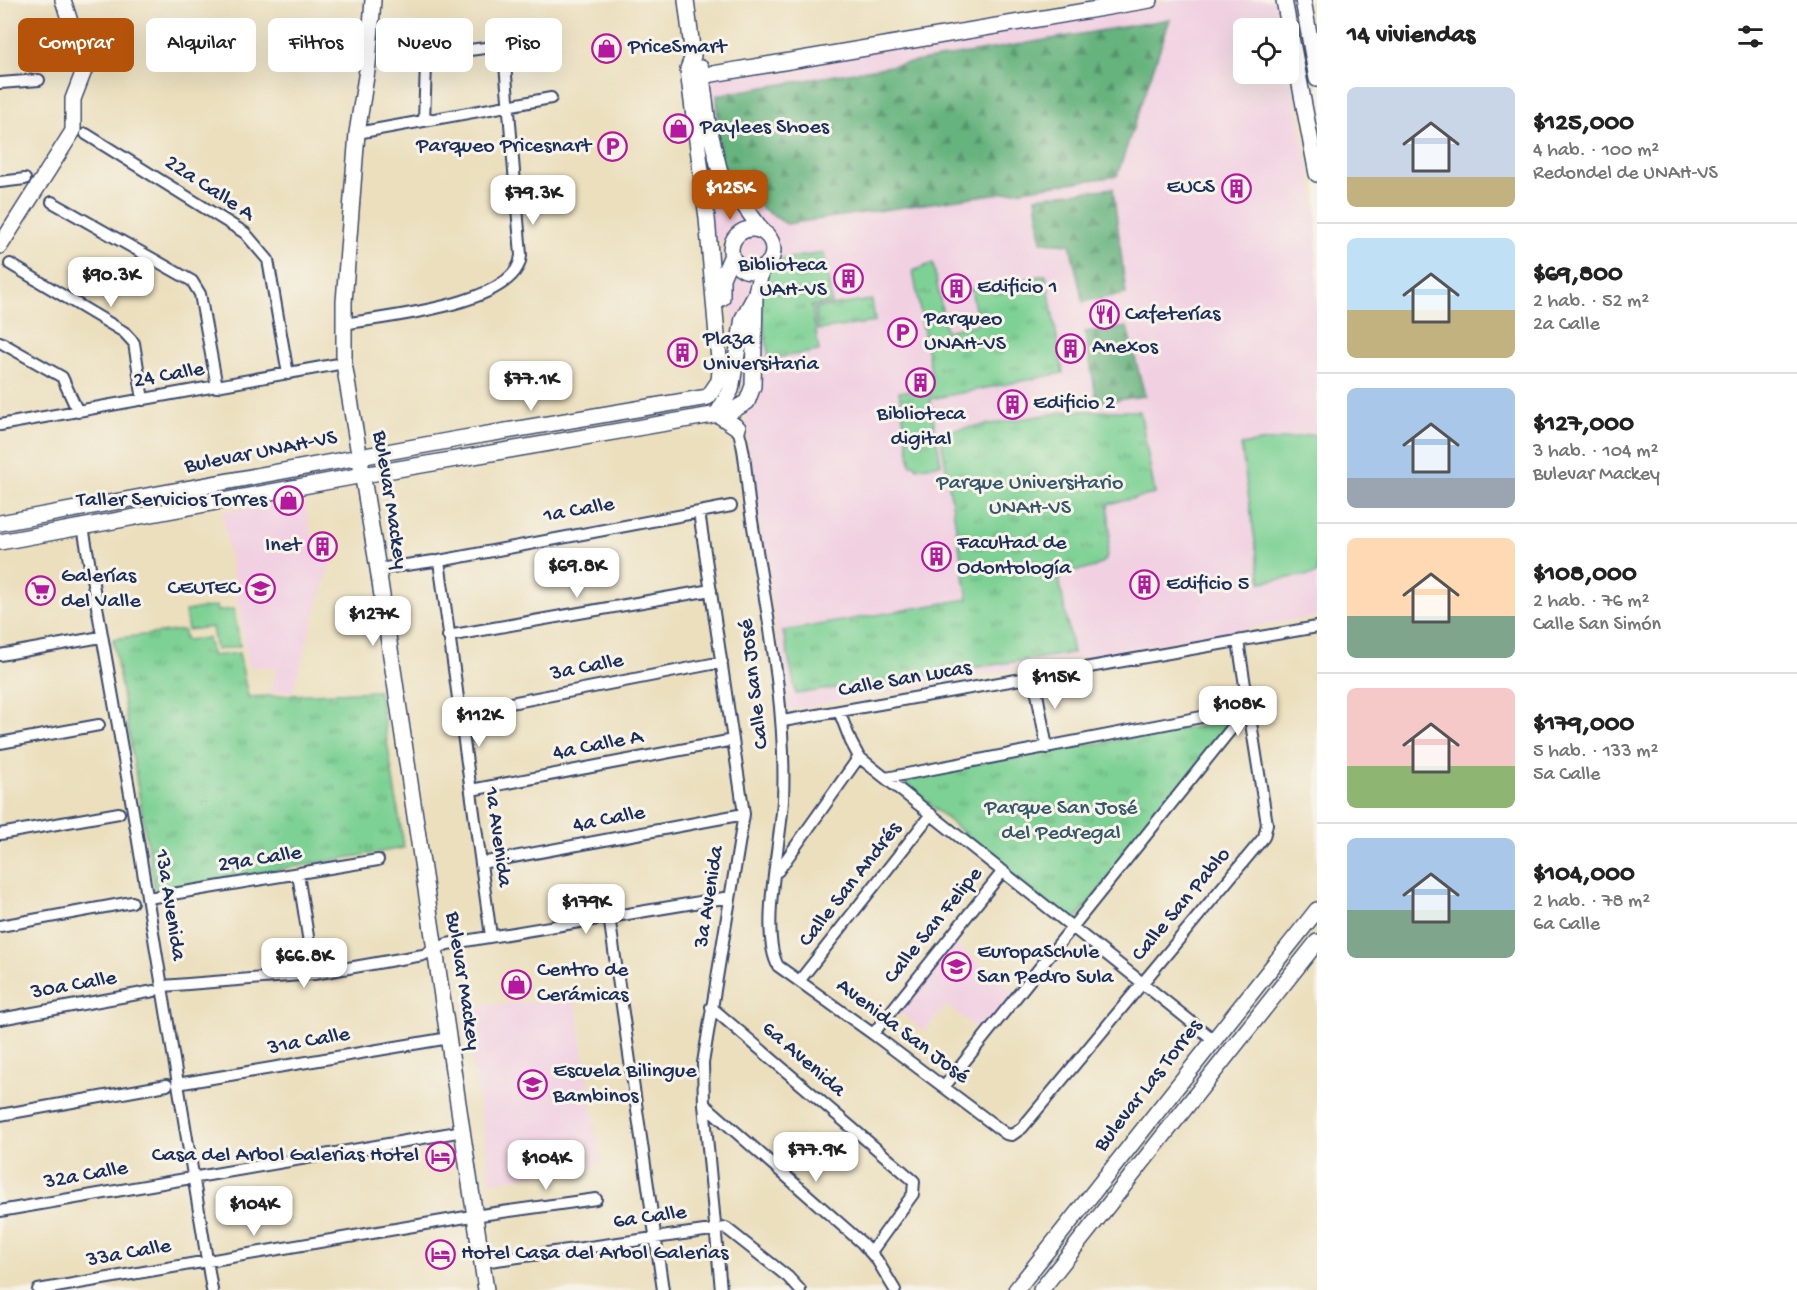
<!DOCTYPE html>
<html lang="es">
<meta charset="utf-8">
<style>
:root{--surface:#fff;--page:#f2f2f2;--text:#222;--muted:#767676;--line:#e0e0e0;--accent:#b45309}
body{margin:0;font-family:"Gochi Hand",sans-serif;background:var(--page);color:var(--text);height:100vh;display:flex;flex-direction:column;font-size:22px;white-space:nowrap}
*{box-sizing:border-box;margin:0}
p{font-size:20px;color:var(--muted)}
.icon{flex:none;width:33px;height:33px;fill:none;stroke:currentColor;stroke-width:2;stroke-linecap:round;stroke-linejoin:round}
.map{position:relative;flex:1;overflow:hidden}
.details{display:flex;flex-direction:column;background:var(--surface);width:480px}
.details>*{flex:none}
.hud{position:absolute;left:18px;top:18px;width:570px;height:54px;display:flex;gap:12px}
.fabs{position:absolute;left:1233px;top:18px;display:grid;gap:12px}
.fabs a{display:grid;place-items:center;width:66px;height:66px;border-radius:9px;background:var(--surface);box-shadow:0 6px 24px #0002;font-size:30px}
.price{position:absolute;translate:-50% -51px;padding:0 14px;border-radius:12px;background:#fff;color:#222;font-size:20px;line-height:39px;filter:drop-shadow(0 2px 3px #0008)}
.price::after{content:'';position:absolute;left:50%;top:36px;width:18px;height:14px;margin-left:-9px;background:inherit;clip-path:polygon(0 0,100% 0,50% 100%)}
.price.active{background:var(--accent);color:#fff}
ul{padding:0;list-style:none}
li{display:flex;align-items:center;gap:18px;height:150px;padding:0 30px}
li+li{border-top:2px solid var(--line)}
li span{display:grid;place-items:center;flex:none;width:168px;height:120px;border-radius:9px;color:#555}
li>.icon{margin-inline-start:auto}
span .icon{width:72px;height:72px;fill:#fffc;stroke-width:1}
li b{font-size:26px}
h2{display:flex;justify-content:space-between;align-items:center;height:72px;padding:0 30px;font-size:26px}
.tag{padding:0 21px;border-radius:9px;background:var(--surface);box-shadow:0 6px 24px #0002;font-size:21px;line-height:54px}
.tag.active{background:var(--accent);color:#fff}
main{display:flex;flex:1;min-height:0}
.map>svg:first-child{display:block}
.built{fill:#f1d0e2}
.grass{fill:#7dd194;stroke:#4c8079;stroke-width:1.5}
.forest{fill:url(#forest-firs);stroke:#40716e;stroke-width:1.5}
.park{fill:url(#park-tufts);stroke:#4c8079;stroke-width:1.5}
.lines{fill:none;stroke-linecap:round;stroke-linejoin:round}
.street-casing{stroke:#3a496c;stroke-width:14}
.secondary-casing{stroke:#3a496c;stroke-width:18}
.street{stroke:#fff;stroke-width:10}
.secondary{stroke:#fff;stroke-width:15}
.labels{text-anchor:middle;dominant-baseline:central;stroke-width:6;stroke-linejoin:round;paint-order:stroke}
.poi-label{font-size:22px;fill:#1b2f5e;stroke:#f7f3e8;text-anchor:start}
.street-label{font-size:22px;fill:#1b2f5e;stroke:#f7f3e8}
.park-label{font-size:22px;fill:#34586c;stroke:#f7f3e8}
</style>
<main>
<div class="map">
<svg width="1317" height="1290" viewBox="0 0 1317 1290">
<defs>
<pattern id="forest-firs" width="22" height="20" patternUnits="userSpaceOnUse" patternTransform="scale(1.5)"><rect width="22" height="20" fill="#66b37e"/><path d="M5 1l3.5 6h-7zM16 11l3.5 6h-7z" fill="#53926a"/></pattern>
<pattern id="park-tufts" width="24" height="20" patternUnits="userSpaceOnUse" patternTransform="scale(1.5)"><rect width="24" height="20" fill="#7dd194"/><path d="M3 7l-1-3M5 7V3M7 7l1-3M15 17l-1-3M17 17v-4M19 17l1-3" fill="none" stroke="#66aa7c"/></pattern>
</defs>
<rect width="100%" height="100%" fill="#f7f3e8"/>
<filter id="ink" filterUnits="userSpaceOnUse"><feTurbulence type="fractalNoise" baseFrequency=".0167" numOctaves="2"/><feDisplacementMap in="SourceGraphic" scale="12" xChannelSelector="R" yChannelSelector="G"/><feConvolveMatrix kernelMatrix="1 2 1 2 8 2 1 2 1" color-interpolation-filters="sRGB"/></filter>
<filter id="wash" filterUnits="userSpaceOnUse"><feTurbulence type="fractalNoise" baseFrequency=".008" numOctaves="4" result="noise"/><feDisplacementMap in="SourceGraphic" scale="24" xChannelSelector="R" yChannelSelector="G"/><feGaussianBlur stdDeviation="1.35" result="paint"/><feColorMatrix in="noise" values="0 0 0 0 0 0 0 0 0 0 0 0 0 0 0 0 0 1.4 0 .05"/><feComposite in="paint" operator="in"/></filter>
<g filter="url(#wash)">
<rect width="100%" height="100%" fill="#ebdfbd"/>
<path class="built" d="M 1175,0 L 1276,0 L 1281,28 L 1244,28 L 1244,74 L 1288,74 L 1289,66 L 1317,213 L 1317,616 L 789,710 L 756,497 L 722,240 L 712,240 L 701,78 Z
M 298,498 L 305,504 L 312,536 L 336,543 L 293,691 L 269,693 L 278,667 L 249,667 L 222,511 Z
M 950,940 L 1015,992 L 983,1033 L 946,1005 L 925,1031 L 893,1008 Z
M 575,1000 L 601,1164 L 491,1182 L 464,1006 Z"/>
<path class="grass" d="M 1317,434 L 1317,574 L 1261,582 L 1241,445 Z
M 216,606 L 217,611 L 234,609 L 240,646 L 216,650 L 212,627 L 188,630 L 185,611 Z"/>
<path class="forest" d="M 1170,19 L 1117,176 L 787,224 C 762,210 733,188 721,160 C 716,146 718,112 717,95 Z
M 1113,188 L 1126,294 L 1083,302 L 1070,244 L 1041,242 L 1036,197 Z
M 1127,327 L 1145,396 L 1097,403 L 1085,332 Z"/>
<path class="park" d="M 824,253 L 832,303 L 812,306 L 819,351 L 769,359 L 754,263 Z
M 933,263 L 946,331 L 978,324 L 971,289 L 1046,275 L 1063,373 L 930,399 L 941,464 L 917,468 L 915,464 L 911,465 L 899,392 L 927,387 L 930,395 L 931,372 L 913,271 Z
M 872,300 L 875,322 L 818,330 L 815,308 Z
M 1070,411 L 1140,411 L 1155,494 L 1108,504 L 1110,533 L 1106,560 L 1093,568 L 1058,573 L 1073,653 L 796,694 L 783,631 L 968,599 L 940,432 Z
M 183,630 L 186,640 L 208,638 L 212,656 L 239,653 L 248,697 L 379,691 L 404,848 L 155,891 L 113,639 Z
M 1238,720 L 1071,925 L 897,776 Z"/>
</g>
<g filter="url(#ink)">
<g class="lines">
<defs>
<path id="street" d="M 0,83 L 39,80
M 357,133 L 551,98
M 86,134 L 245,233 L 268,260 L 288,374
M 0,182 L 25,179
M 52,202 L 192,281 L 200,294 L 217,387
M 10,264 L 124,332 L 134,343 L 143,400
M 343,324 C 383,317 519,305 521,255 L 504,52 L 493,47 L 438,54 L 426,65 L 424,121
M 0,342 L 62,377 L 78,412
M 735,423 C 746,443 746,484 750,508 C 765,605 787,702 783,800 C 781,843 759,931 778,966 L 873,1034 L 1006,1134 L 1012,1135 L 1022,1128 L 1264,837 L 1267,824 L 1238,641
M 0,425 L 344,363
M 699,512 L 744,814 L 703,1063 L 704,1104 L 721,1290
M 83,527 L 133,811 L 212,1290
M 378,569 L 434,561
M 448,636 L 711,590
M 0,655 L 101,637
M 1034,677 L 1047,748
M 839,711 L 851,742 L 859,757 L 1214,1040
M 459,713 L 722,662
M 783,721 L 1317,627
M 0,743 L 99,725
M 886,778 L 1248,708
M 471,790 L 733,740
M 0,834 L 119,813
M 481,863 L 744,814
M 778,871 L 859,757
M 298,874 L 314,974
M 148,898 L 378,860
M 609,916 L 663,1290
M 0,926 L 132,902
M 491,936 L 439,561 L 731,506
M 800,980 L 931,814
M 163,986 L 314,974 L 423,955 L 447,944 L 730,897
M 711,1007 L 914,1181 L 913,1194 L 871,1252
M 0,1019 L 154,991
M 873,1034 L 1003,871
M 177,1084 L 449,1038
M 944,1087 L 1248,708
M 704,1104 L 862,1243 L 877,1260 L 895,1290
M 0,1115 L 167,1085
M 0,1211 L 463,1131
M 482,1262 L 726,1228 L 788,1277 L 800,1290
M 38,1290 L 466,1217 L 596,1199"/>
<path id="secondary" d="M 373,0 L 368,64 L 357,133 L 344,302 L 344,363 L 378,569 L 486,1290
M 1284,0 L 1317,174
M 1303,0 L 1317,79
M 701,68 L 708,124 L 720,172 L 763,232
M 689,78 L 1150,0
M731 250a21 21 0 1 1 42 0a21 21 0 1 1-42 0Z
M 0,246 L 73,131 L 73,99 L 85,68 L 63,0
M 722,298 L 722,278 L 732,255
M 717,414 L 731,390 L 743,318 L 755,296 L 762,269
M 717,414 L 738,428
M 0,523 L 458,439 L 708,397 L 719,381 L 720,371 L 707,218 L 689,78 L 688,69 L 693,56 L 686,0
M 0,542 L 363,475 L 730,412 L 747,402 L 753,386 L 755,296
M 1016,1290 L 1317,910
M 1041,1290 L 1317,942"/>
</defs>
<use href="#street" class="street-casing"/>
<use href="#secondary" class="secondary-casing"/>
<use href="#street" class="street"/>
<use href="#secondary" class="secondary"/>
</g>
</g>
<defs>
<symbol id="shop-ring" viewBox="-11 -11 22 22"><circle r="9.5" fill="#f7f3e8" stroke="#b5179e" stroke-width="1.5"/><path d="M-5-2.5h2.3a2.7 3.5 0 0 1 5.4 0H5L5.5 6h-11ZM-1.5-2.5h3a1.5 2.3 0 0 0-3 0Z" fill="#b5179e"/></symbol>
<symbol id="parking-ring" viewBox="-11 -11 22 22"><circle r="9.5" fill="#f7f3e8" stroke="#b5179e" stroke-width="1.5"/><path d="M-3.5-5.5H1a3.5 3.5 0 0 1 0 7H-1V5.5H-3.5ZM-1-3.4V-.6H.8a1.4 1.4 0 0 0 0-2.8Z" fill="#b5179e"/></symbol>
<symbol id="building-ring" viewBox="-11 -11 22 22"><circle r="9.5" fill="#f7f3e8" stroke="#b5179e" stroke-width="1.5"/><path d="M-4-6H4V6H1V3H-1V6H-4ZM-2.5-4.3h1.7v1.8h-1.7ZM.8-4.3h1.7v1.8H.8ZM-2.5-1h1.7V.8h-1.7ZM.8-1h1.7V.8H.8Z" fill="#b5179e"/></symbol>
<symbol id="restaurant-ring" viewBox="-11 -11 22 22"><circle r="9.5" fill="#f7f3e8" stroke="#b5179e" stroke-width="1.5"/><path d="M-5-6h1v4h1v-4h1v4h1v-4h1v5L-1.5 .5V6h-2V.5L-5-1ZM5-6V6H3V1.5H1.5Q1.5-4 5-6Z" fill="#b5179e"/></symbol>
<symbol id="university-ring" viewBox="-11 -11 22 22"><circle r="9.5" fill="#f7f3e8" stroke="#b5179e" stroke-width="1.5"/><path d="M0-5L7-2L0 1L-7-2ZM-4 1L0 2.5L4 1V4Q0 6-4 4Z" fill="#b5179e"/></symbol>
<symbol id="supermarket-ring" viewBox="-11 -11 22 22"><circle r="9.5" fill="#f7f3e8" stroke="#b5179e" stroke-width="1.5"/><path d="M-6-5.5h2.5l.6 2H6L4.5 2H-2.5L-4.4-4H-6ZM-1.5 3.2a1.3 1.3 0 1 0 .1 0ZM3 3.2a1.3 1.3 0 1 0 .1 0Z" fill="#b5179e"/></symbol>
<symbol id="school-ring" viewBox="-11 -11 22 22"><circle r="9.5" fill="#f7f3e8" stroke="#b5179e" stroke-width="1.5"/><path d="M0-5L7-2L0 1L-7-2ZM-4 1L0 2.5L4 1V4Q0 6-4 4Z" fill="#b5179e"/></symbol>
<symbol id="hotel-ring" viewBox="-11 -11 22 22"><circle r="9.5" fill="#f7f3e8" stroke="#b5179e" stroke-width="1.5"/><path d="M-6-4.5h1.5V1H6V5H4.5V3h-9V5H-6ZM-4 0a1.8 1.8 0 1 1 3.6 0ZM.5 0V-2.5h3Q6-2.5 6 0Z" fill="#b5179e"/></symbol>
</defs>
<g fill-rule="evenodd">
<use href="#shop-ring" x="590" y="32" width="33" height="33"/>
<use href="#shop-ring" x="662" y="112" width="33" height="33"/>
<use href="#parking-ring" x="596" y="130" width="33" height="33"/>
<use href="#building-ring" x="1220" y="172" width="33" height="33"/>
<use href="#building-ring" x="832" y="262" width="33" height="33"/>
<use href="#building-ring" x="940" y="272" width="33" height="33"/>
<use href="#restaurant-ring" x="1088" y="298" width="33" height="33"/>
<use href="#parking-ring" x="886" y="316" width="33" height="33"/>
<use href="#building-ring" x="1054" y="332" width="33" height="33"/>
<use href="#building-ring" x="666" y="336" width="33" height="33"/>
<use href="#building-ring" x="904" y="366" width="33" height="33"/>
<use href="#building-ring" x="996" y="388" width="33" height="33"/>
<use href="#shop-ring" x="272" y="484" width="33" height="33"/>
<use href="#building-ring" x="306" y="530" width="33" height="33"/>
<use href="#building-ring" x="920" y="540" width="33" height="33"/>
<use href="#building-ring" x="1128" y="568" width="33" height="33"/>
<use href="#university-ring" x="244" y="572" width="33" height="33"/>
<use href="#supermarket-ring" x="24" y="574" width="33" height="33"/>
<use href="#school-ring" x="940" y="950" width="33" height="33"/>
<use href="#shop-ring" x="500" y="968" width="33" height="33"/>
<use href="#school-ring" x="516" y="1068" width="33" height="33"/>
<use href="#hotel-ring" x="424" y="1140" width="33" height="33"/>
<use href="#hotel-ring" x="424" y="1238" width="33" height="33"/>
</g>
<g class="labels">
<g class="poi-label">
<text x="628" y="48">PriceSmart</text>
<text x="700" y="128">Paylees Shoes</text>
<text x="591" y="147" text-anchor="end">Parqueo Pricesnart</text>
<text x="1215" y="188" text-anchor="end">EUCS</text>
<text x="827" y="266" text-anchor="end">Biblioteca<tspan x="827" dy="25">UAH-VS</tspan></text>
<text x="977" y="288">Edificio 1</text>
<text x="1125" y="315">Cafeterías</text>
<text x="924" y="320">Parqueo<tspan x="924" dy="25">UNAH-VS</tspan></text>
<text x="703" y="340">Plaza<tspan x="703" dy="25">Universitaria</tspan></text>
<text x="1092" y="348">Anexos</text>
<text x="1033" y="404">Edificio 2</text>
<text x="921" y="415" text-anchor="middle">Biblioteca<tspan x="921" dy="25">digital</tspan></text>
<text x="267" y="501" text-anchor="end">Taller Servicios Torres</text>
<text x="957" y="544">Facultad de<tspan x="957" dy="25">Odontología</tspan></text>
<text x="301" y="546" text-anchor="end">Inet</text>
<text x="61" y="577">Galerías<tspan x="61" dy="25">del Valle</tspan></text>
<text x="1166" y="585">Edificio 5</text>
<text x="240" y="589" text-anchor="end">CEUTEC</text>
<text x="977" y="953">EuropaSchule<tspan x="977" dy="25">San Pedro Sula</tspan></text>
<text x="537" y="971">Centro de<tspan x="537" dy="25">Cerámicas</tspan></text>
<text x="553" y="1072">Escuela Bilingue<tspan x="553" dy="25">Bambinos</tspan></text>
<text x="419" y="1156" text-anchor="end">Casa del Arbol Galerias Hotel</text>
<text x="461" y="1254">Hotel Casa del Arbol Galerias</text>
</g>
<g class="street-label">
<text transform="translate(209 189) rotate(33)">22a Calle A</text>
<text transform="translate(169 376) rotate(-10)">24 Calle</text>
<text transform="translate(261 453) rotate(-11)">Bulevar UNAH-VS</text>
<text transform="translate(389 500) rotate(81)">Bulevar Mackey</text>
<text transform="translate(579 511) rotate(-10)">1a Calle</text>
<text transform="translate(587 668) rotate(-11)">3a Calle</text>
<text transform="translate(905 680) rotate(-10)">Calle San Lucas</text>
<text transform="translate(755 684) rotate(-97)">Calle San José</text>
<text transform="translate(598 746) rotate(-11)">4a Calle A</text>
<text transform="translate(609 820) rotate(-11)">4a Calle</text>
<text transform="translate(497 837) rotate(82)">1a Avenida</text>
<text transform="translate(260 860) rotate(-9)">29a Calle</text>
<text transform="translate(851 885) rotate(-52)">Calle San Andrés</text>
<text transform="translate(710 897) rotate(-81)">3a Avenida</text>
<text transform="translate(169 905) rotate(81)">13a Avenida</text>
<text transform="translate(1182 905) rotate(-50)">Calle San Pablo</text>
<text transform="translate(934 926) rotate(-51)">Calle San Felipe</text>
<text transform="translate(462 981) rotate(81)">Bulevar Mackey</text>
<text transform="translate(74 986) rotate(-10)">30a Calle</text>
<text transform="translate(902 1032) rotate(37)">Avenida San José</text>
<text transform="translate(309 1042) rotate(-10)">31a Calle</text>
<text transform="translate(803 1060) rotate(41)">6a Avenida</text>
<text transform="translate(1149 1086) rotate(-52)">Bulevar Las Torres</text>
<text transform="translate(86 1176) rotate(-10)">32a Calle</text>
<text transform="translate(650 1218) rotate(-8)">6a Calle</text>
<text transform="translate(129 1254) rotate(-10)">33a Calle</text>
</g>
<g class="park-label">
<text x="1030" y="484">Parque Universitario<tspan x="1030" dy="25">UNAH-VS</tspan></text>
<text x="1061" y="809">Parque San José<tspan x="1061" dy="25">del Pedregal</tspan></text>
</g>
</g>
</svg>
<div class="fabs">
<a><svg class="icon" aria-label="locate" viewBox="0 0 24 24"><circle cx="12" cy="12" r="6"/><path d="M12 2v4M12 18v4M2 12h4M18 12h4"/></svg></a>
</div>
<b class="price active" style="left:730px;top:221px">$125K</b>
<b class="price" style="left:533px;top:226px">$79.3K</b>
<b class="price" style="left:111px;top:308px">$90.3K</b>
<b class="price" style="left:531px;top:412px">$77.1K</b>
<b class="price" style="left:577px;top:599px">$69.8K</b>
<b class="price" style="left:373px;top:647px">$127K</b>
<b class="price" style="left:1055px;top:710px">$115K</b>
<b class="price" style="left:1238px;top:737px">$108K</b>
<b class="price" style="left:479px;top:748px">$112K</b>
<b class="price" style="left:586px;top:935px">$179K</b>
<b class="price" style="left:304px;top:989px">$66.8K</b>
<b class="price" style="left:816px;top:1183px">$77.9K</b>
<b class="price" style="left:546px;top:1191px">$104K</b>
<b class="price" style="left:254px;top:1237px">$104K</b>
<div class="hud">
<a class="tag active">Comprar</a>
<a class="tag">Alquilar</a>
<a class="tag">Filtros</a>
<a class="tag">Nuevo</a>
<a class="tag">Piso</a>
</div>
</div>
<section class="details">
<h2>14 viviendas<svg class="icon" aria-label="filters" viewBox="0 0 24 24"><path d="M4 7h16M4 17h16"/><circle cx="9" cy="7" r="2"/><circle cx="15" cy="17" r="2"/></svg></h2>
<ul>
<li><span style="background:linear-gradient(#c9d6e8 75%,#c2b280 0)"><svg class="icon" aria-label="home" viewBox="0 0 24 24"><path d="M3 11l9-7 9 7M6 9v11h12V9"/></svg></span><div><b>$125,000</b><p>4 hab. · 100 m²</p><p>Redondel de UNAH-VS</p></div></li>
<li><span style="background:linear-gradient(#bfe0f5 60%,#c2b280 0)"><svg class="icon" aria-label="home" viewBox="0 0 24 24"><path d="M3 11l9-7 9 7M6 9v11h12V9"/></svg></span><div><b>$69,800</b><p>2 hab. · 52 m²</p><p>2a Calle</p></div></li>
<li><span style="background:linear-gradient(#a9c7e8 75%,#9aa5b1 0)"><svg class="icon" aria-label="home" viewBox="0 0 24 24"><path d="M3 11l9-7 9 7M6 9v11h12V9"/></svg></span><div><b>$127,000</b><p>3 hab. · 104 m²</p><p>Bulevar Mackey</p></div></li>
<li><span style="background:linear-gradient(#ffd9b3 65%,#7fa58c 0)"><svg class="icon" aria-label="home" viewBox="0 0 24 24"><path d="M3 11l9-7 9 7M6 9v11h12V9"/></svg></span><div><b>$108,000</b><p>2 hab. · 76 m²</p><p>Calle San Simón</p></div></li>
<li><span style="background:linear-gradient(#f6c9c9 65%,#8fb573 0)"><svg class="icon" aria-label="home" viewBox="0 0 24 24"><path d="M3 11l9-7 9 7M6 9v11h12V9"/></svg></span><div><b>$179,000</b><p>5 hab. · 133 m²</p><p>5a Calle</p></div></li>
<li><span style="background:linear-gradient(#a9c7e8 60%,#7fa58c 0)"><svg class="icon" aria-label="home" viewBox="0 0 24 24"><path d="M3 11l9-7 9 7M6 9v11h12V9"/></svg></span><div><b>$104,000</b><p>2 hab. · 78 m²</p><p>6a Calle</p></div></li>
</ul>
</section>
</main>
